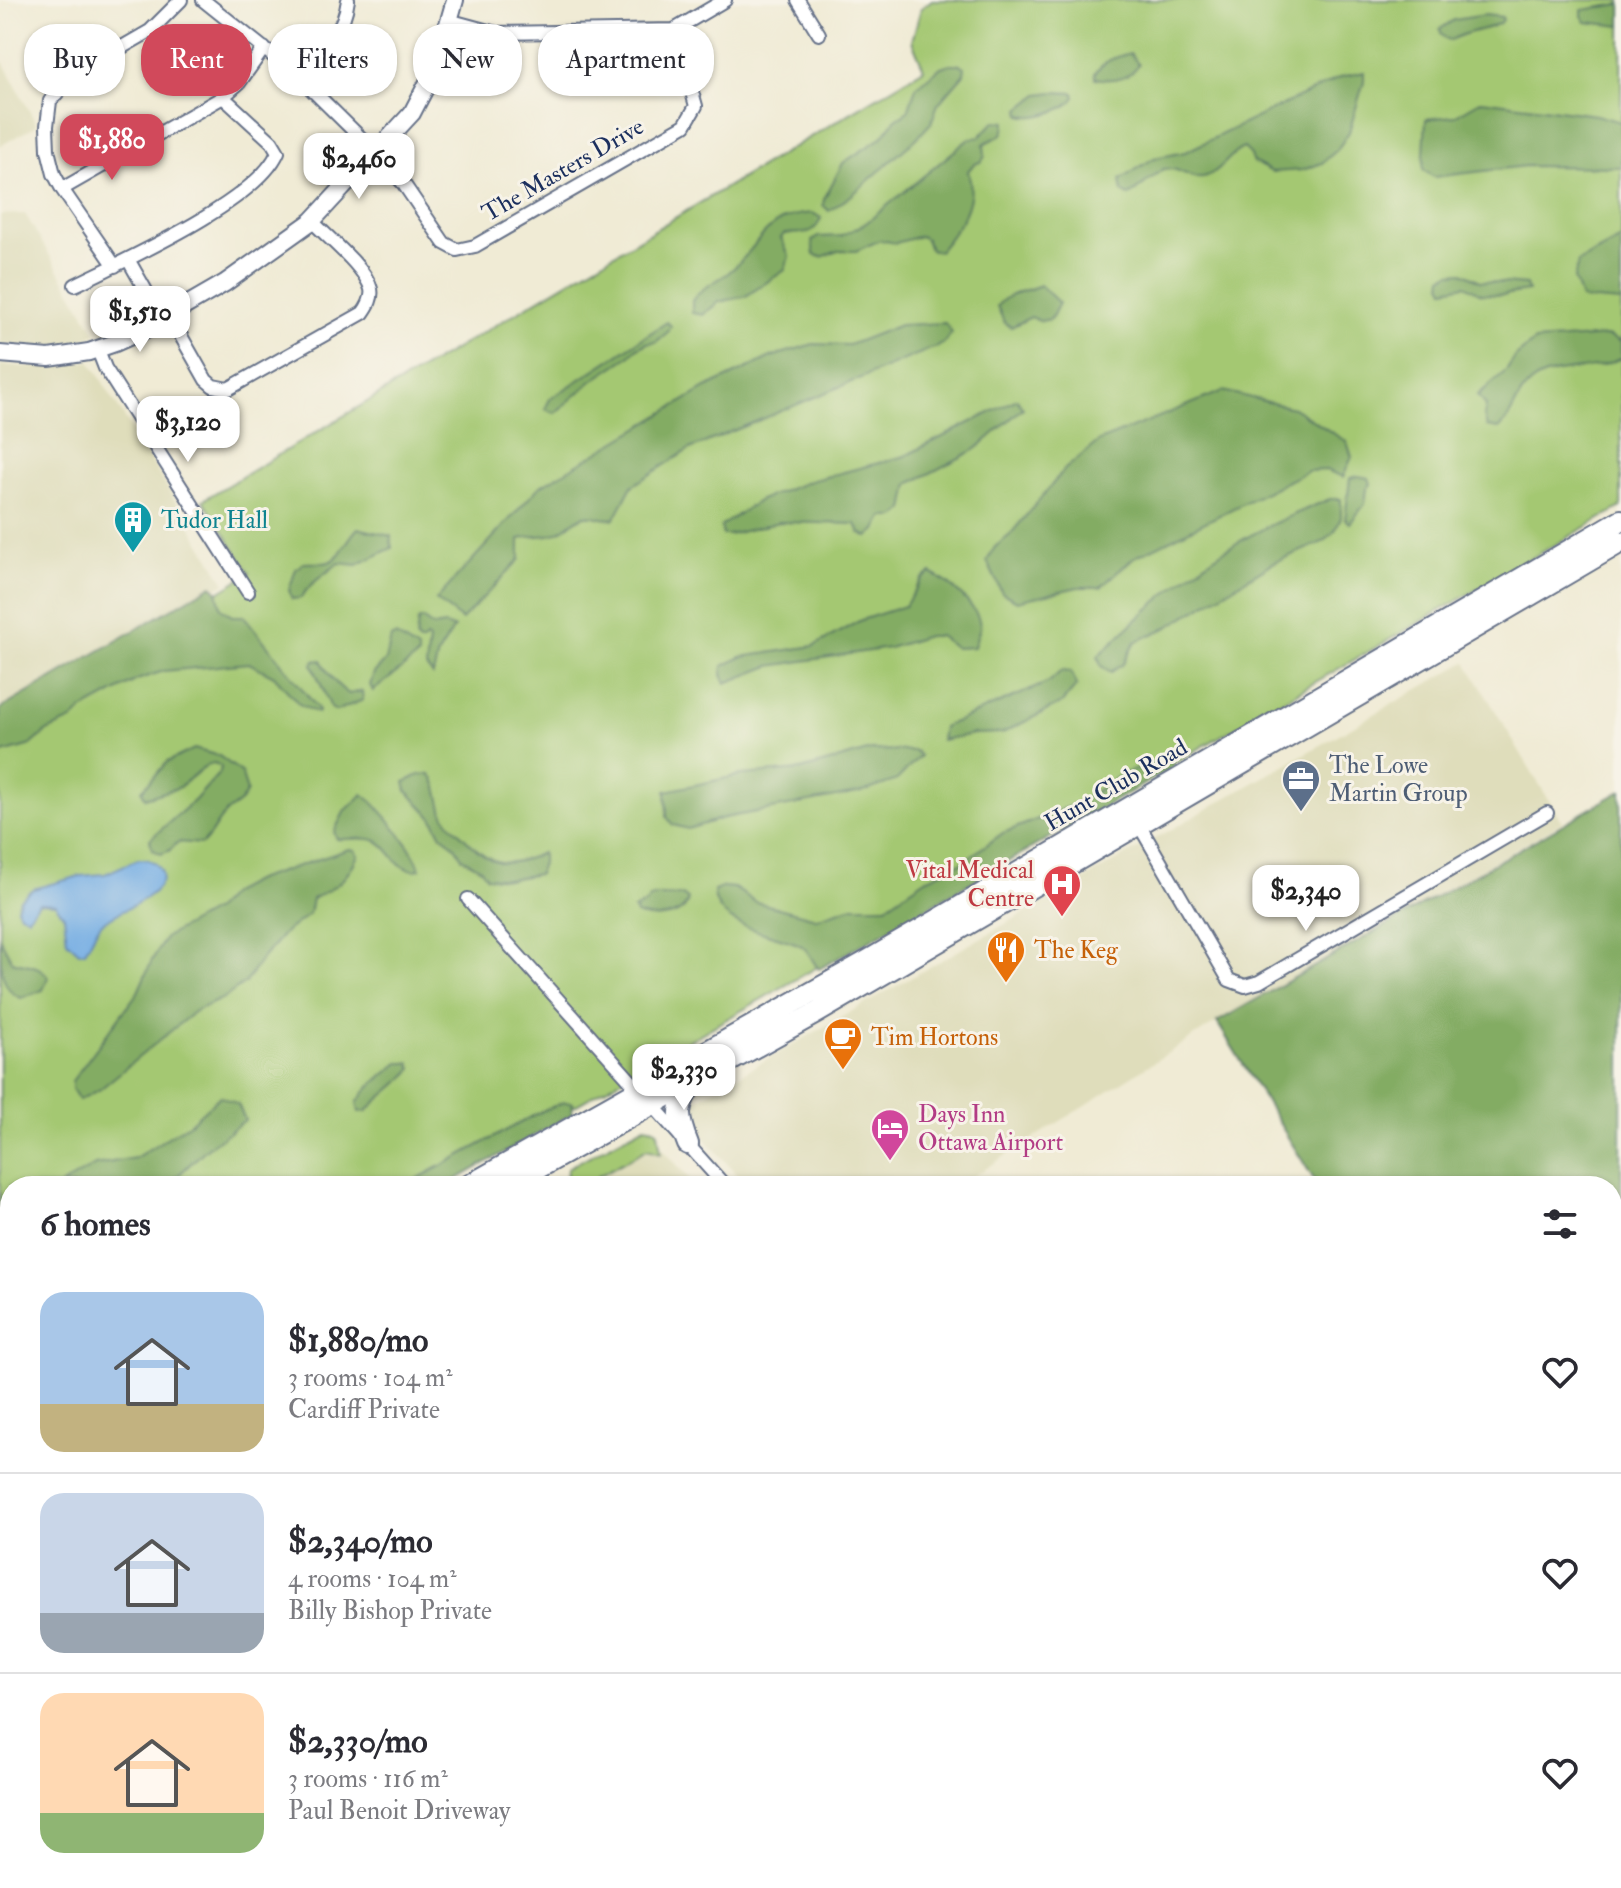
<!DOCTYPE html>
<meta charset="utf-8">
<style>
:root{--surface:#fff;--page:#f7f7f7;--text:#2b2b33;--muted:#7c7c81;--line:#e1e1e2;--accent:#d1495b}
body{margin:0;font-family:"IM FELL Double Pica",serif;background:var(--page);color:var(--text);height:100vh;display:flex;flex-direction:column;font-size:30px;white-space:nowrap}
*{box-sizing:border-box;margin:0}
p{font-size:26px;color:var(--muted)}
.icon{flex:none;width:44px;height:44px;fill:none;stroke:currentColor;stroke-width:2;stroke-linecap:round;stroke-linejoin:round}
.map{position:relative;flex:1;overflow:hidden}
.panel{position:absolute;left:0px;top:1176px;width:1622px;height:712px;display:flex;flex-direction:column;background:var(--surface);border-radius:32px 32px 0 0;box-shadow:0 2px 6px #0004}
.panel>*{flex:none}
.banner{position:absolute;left:24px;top:24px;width:800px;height:72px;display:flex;gap:16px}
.price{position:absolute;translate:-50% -68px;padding:0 18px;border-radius:16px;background:#fff;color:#222;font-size:26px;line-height:52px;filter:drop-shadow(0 2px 4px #0008)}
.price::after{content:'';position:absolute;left:50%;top:48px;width:24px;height:18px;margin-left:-12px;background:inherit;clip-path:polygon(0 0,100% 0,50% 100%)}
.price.on{background:var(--accent);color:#fff}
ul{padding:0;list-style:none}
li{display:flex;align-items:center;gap:24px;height:200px;padding:0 40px}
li+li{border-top:2px solid var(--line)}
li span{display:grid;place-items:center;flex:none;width:224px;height:160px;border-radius:24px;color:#555}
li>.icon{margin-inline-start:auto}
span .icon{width:96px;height:96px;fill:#fffc;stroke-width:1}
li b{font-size:34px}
h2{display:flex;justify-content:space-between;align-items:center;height:96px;padding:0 40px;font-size:34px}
.chip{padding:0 28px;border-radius:32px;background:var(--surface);box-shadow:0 2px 6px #0004;font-size:28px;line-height:72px}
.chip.on{background:var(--accent);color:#fff}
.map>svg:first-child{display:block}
.built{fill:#dfddbb}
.green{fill:#a4c872;stroke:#607c68;stroke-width:2}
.forest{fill:#83ac64;stroke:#4f6e61;stroke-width:2}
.water{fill:#72ace3;stroke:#466ea0;stroke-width:2}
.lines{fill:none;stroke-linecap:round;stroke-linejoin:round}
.stream{stroke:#72ace3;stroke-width:3}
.taxiway{stroke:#868d9a;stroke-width:28}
.runway{stroke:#868d9a;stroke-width:70}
.minor-casing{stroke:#667188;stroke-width:16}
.tertiary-casing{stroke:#667188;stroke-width:20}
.primary-casing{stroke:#667188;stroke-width:24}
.minor{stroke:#fff;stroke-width:12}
.tertiary{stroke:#fff;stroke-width:16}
.primary{stroke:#fff;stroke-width:20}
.labels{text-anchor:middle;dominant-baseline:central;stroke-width:6;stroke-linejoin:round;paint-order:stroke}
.street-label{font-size:24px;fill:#1b2f5e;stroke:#f7f3e8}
.culture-label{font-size:24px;fill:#0d838f;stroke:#f7f3e8;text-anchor:start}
.service-label{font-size:24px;fill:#4e5e75;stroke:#f7f3e8;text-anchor:start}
.health-label{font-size:24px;fill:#be3a42;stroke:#f7f3e8;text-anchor:end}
.food-label{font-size:24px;fill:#c56008;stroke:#f7f3e8;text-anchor:start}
.hotel-label{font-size:24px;fill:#b23c85;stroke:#f7f3e8;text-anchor:start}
</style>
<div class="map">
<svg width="1621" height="1888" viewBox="0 0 1621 1888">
<rect width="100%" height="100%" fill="#f7f3e8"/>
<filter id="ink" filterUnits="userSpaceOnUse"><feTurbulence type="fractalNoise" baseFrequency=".0125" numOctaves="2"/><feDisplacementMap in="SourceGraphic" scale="16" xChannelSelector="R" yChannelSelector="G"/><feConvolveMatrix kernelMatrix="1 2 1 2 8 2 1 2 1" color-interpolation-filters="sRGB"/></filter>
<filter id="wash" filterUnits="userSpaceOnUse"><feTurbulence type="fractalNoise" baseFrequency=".006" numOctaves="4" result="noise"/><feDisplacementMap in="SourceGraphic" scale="32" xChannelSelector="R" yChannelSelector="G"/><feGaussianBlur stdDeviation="1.8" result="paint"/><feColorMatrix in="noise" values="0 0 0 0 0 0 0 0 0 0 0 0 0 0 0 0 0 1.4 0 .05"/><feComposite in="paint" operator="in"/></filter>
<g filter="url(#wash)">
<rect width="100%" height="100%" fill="#f0ebd5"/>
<path class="built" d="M 3,62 L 37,125 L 0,146 L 0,64 Z
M 25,214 L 96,333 L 79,342 L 57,346 L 37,348 L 0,343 L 0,215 Z
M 90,361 L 225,583 L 0,720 L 0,365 L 31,367 Z
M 1466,662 L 1562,822 L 1217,1022 L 958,1186 L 747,1186 L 688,1119 L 692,1102 Z
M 646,1130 L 696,1186 L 548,1186 Z
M 7,1505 L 10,1511 L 10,1836 L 0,1841 L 0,1509 Z"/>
<path class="green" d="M 932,0 L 1621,0 L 1621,507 L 435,1186 L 10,1186 L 10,1429 L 0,1434 L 0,723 L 250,573 L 203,500 L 924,69 L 912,41 L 921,8 Z
M 645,1126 L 654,1128 L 658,1132 L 661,1153 L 647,1149 L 597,1177 L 602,1186 L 566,1186 L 567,1168 Z
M 1612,1350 L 1621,1368 L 1621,1598 L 1612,1602 Z
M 1612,1746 L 1621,1748 L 1620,1888 L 1613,1888 L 1609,1880 L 1612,1878 Z
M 19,1878 L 243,1878 L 249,1888 L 2,1888 Z
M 262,1878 L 689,1878 L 684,1888 L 268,1888 Z
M 730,1878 L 932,1878 L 928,1888 L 725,1888 Z
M 957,1878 L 1097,1878 L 1093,1888 L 952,1888 Z
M 1456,1878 L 1532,1878 L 1538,1888 L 1456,1888 Z"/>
<path class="forest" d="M 1621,4 L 1621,26 L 1586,22 L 1582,16 L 1582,10 Z
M 1485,15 L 1502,17 L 1503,20 C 1494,30 1467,30 1451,40 C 1444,39 1441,36 1440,29 L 1454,20 Z
M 1130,53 L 1139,64 C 1129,79 1112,81 1096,78 L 1095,73 C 1104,60 1116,57 1130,53 Z
M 950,64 L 960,64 L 965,67 L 964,74 L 938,104 L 931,123 L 916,139 L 852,195 L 829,211 L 823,205 L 824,199 L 843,163 L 882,137 L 896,119 L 908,111 L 916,87 L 941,67 Z
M 1364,72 L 1364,81 L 1349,132 L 1337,150 L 1322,163 L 1303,170 L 1272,172 L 1253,162 L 1251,155 L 1244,148 C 1229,153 1222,171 1207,176 C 1190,182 1180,166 1163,169 L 1129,196 L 1122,192 L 1120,180 L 1154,158 L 1185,152 L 1341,77 Z
M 1053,92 L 1074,93 L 1075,97 C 1066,111 1037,119 1021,115 L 1020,109 L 1039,94 Z
M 1482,100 L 1596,115 L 1621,122 L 1621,167 L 1526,166 L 1434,177 L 1423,170 L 1426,119 L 1454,116 Z
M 995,121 L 1005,122 C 1005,140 995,136 984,144 L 985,156 L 982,161 L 973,165 L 968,171 C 978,203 959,227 939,251 L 930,250 L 926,239 L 920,236 L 896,243 L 880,240 L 856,251 L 838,251 L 822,257 L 814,255 L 812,241 L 818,237 L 841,236 L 866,223 L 969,139 L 980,136 Z
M 813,213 L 821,218 C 814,238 800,232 784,234 L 781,238 L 789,256 L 785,270 L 746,296 L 719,302 L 703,315 L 692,313 L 692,301 L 696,295 C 705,286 717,281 728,273 C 763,245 760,216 813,213 Z
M 1621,239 L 1621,302 L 1581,299 L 1574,279 L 1578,262 Z
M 1463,272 L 1480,281 L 1526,285 L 1528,291 L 1503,295 L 1481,294 L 1465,285 L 1445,289 L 1442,283 L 1443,277 L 1450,273 Z
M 1040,285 L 1059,303 L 1051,319 L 1041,321 L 1031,317 L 1011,327 L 1004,322 L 997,306 C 1008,292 1025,292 1040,285 Z
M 667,322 L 671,326 L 669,331 L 656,342 L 647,343 L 636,349 L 628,357 L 592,381 L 555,413 L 545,409 L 550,399 Z
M 945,323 L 952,333 L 943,344 L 690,449 L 632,486 L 615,518 C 603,522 594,512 582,517 C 572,521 564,532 553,534 C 542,537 532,535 520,539 L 520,559 L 462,620 L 436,600 L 539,487 L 706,388 L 771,357 L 813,344 L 849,345 L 900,325 Z
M 1607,336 L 1621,342 L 1621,358 C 1593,374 1553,365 1531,383 C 1515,396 1514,416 1499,429 L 1487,427 L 1484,416 L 1486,406 L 1478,395 L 1506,371 L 1516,356 L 1535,341 Z
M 1223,391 L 1293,408 L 1347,442 L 1352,457 L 1343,477 L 1326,470 L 1308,471 L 1133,558 L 1101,587 L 1078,587 L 1017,601 L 1002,593 L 987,561 L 995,547 L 1009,536 L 1065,469 L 1099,441 Z
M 1017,399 L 1023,408 L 975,450 L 909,484 L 904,510 L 895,517 L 883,517 L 876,530 L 868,537 L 860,533 L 856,524 L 779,522 L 729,535 L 723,535 L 721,526 L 760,500 L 810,481 L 905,456 Z
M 1358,476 L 1369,478 L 1371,484 L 1367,489 L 1365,504 L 1350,523 L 1345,519 L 1350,478 Z
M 1330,499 L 1341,499 L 1341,518 L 1335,531 L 1323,542 L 1273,563 L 1168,627 L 1135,642 L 1123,664 L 1111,672 L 1101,666 L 1098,656 C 1134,622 1169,588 1210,560 C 1247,534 1289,516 1330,499 Z
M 358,528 L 391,536 L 392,548 L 357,565 L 339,563 C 325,574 310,583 301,598 L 292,599 L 289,590 L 296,569 L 303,563 C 310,562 322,564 329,562 C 342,557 347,538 358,528 Z
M 931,573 C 947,581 980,607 980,627 C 979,633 975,641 974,647 L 956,648 L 939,636 L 928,636 L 889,648 L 770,666 L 726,683 L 722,675 L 723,666 L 741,657 L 814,646 L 861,620 L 905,606 L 922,579 Z
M 212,585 L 217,591 L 221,608 L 232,616 L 244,616 L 319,710 L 317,713 L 299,704 L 274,676 L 249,663 L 164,671 L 137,680 L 84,709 L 72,720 L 47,731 L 31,745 L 0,754 L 0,709 Z
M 422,619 L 433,627 L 445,625 L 454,628 L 438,654 L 433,675 L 426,667 L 429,640 L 426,638 L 423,642 L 419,642 L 416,638 L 418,621 Z
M 396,636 L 418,650 L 418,656 L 373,691 L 370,685 L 374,673 L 386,660 L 391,637 Z
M 321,660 C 328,674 336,686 349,694 L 362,691 L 363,700 L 336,711 L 331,708 L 312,664 L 314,661 Z
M 1061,671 L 1071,672 L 1077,685 L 1062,703 L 1003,733 L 974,734 L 941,740 L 943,727 L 1049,682 Z
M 194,749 L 219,756 L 241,772 L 247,791 C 238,810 233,804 223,816 C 215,825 212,835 202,844 L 178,842 L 169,851 L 161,854 L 152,849 L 150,839 L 195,800 L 220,772 L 221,766 L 214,763 L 207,765 L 178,788 L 145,798 L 142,790 L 167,762 Z
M 871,750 L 916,751 L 920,756 L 897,780 L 863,792 L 724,818 L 688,829 L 673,825 L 667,817 L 666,791 L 741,775 L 801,770 Z
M 1163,758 L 1174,761 L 1174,767 L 819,969 C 811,961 810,950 800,945 C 774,933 714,928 714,891 L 724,887 L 734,888 L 756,902 L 816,918 L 853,906 L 886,906 L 926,879 L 961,863 L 1003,833 L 1076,804 L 1121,775 Z
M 430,774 C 440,786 438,800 444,814 C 448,824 458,831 465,838 C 493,867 505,868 542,853 L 542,863 L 538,874 L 509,879 L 487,877 L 481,869 L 462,858 L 454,845 L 442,836 L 432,817 L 407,791 L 405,782 L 419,775 Z
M 1621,791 L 1621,1254 L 1612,1260 L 1612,1186 L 1318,1186 L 1217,1022 Z
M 363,794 C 379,806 416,850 420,869 C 397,874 393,849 377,841 C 367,836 349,840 337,839 L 334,832 L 344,812 Z
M 349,849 L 355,850 L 358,855 C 346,881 338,886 312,899 L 309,914 L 284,933 L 260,961 L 245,983 L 224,998 L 195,1011 L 99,1090 L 79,1100 L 72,1089 L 72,1081 L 138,992 L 152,960 L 166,937 L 216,909 L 231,893 L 256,880 Z
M 657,896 L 682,896 L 688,899 C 685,919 651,921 636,914 L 634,910 L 646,903 L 650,898 Z
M 0,938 L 12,961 C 25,965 41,964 48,977 L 43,990 L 21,998 C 0,991 0,960 0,938 Z
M 399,1063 L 410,1063 L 412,1069 C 398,1086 380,1096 367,1111 L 359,1112 L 357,1103 L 369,1087 Z
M 220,1096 L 238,1104 L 245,1120 L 205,1150 L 167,1186 L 60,1186 L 95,1165 L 135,1158 L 190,1123 Z
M 564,1102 L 573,1103 L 572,1114 L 445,1186 L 404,1186 L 544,1110 Z
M 10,1234 L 10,1307 L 0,1310 L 0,1241 Z"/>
<path class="water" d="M 138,859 C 145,859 150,859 156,864 C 184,891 112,912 101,924 C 94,932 91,943 85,951 L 79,952 L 67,941 L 64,916 L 55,904 L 39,903 L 28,917 L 20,914 L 17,908 L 20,899 L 33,889 L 80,876 L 105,874 Z"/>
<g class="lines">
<path class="stream" d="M 1612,1204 L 1621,1204"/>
<path class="taxiway" d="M 253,1878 L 258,1888
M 939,1888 L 944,1878"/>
<path class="runway" d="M 705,1888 L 709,1878"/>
</g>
</g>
<g filter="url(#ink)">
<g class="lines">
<defs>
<path id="minor" d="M 203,0 L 297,75 L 368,145 L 403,183 L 444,243 L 457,250 L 475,246 L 685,125 L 696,106 L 674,30
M 798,0 L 819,34
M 448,20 L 496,33 L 674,30 L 725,0
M 297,75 C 322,50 343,37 348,0
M 62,189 L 223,97 L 239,83 L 264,48
M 129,261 L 162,319
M 115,266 L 62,189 L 54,174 L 48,150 L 47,126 L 50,101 L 66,83 L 86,68 L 150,31 L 181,0
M 75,285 C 125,260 257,202 278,152 L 272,142 L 223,97
M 169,315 L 206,380 L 213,386 L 228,389 L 363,313 C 368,306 373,298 371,289 C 366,268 327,237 312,221
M 98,350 L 105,368 L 248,592
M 1135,818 L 1229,980 L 1245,986 L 1259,982 L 1547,813
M 468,899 L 725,1186
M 1612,1274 L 1621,1268
M 1612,1617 L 1621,1613
M 1341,1878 L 1350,1888"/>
<path id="tertiary" d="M 0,354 L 49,358 L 89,352 L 115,343 L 142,331 L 225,283 L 312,221 L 412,113 L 435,69 L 455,0"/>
<path id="primary" d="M 688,1144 C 677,1116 676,1108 693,1082
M 468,1186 L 864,963 L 1621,520
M 506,1186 L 818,1012 L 1621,542
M 0,1462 L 10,1456
M 0,1483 L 10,1477"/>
</defs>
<use href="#minor" class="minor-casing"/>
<use href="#tertiary" class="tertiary-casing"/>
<use href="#primary" class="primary-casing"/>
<use href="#minor" class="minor"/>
<use href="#tertiary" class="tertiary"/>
<use href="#primary" class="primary"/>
</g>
</g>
<defs>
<symbol id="building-pin" viewBox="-11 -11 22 30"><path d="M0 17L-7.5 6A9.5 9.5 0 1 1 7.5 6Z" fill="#0f9aa8" stroke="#f7f3e8"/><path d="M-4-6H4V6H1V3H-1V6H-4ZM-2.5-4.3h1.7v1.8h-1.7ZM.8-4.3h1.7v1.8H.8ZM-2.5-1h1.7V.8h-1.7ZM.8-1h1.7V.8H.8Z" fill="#fff"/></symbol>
<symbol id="office-pin" viewBox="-11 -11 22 30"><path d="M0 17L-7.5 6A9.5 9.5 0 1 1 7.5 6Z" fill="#5c6f8a" stroke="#f7f3e8"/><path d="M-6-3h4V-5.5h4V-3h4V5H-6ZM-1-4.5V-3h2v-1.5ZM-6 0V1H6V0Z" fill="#fff"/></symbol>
<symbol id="hospital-pin" viewBox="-11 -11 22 30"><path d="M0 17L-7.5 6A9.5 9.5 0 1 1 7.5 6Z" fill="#e0444e" stroke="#f7f3e8"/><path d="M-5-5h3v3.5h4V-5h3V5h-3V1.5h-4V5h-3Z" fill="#fff"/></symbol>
<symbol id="restaurant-pin" viewBox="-11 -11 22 30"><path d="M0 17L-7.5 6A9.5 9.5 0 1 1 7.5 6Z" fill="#e8710a" stroke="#f7f3e8"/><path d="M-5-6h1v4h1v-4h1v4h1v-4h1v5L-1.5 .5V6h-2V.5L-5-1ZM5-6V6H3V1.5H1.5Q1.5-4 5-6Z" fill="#fff"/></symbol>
<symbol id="cafe-pin" viewBox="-11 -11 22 30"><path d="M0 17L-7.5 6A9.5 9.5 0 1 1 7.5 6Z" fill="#e8710a" stroke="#f7f3e8"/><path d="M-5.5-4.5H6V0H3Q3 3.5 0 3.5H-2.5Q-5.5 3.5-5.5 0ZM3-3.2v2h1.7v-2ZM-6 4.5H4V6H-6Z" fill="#fff"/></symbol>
<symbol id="hotel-pin" viewBox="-11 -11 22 30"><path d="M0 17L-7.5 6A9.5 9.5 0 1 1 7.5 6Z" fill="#d1479c" stroke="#f7f3e8"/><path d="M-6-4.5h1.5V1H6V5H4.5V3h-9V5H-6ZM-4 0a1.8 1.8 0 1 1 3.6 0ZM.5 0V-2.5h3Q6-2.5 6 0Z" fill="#fff"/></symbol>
</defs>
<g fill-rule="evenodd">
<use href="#building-pin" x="111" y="498" width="44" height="60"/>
<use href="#office-pin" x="1279" y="757" width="44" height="60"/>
<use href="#hospital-pin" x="1040" y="862" width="44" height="60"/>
<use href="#restaurant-pin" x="984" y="928" width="44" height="60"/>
<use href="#cafe-pin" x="821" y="1015" width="44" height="60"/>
<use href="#hotel-pin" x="868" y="1106" width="44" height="60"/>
</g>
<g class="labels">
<g class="street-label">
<text transform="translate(563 170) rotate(-30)">The Masters Drive</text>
<text transform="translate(1116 785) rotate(-30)">Hunt Club Road</text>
</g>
<g class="culture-label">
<text x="161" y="520">Tudor Hall</text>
</g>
<g class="service-label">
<text x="1329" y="765">The Lowe<tspan x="1329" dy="28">Martin Group</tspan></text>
</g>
<g class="health-label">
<text x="1034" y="870">Vital Medical<tspan x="1034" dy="28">Centre</tspan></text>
</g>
<g class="food-label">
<text x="1034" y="950">The Keg</text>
<text x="871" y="1037">Tim Hortons</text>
</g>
<g class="hotel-label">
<text x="918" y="1114">Days Inn<tspan x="918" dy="28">Ottawa Airport</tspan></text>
</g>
</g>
</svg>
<b class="price on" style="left:112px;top:182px">$1,880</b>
<b class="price" style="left:359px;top:201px">$2,460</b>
<b class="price" style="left:140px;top:354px">$1,510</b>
<b class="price" style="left:188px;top:464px">$3,120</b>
<b class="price" style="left:1306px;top:933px">$2,340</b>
<b class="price" style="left:684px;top:1112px">$2,330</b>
<div class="banner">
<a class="chip">Buy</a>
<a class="chip on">Rent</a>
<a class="chip">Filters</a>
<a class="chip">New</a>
<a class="chip">Apartment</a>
</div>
<section class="panel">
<h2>6 homes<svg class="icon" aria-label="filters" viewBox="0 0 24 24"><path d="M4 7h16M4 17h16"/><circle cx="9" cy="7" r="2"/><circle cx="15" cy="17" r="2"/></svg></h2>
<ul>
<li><span style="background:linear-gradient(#a9c7e8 70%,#c2b280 0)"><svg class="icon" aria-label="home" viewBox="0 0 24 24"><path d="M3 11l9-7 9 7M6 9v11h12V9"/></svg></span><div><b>$1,880/mo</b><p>3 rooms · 104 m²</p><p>Cardiff Private</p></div><svg class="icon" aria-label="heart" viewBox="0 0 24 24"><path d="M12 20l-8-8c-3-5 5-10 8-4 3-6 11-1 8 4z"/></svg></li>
<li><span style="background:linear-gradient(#c9d6e8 75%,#9aa5b1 0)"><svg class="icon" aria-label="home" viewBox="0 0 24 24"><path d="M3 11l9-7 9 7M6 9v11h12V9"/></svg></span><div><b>$2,340/mo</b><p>4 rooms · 104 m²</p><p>Billy Bishop Private</p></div><svg class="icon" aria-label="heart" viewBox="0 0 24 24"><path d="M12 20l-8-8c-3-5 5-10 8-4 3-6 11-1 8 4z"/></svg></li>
<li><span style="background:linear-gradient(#ffd9b3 75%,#8fb573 0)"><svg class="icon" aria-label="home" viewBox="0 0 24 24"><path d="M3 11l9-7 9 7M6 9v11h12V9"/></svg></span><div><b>$2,330/mo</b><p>3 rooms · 116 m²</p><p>Paul Benoit Driveway</p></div><svg class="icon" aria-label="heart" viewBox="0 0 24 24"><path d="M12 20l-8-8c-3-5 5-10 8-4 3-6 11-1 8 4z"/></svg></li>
</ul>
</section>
</div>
